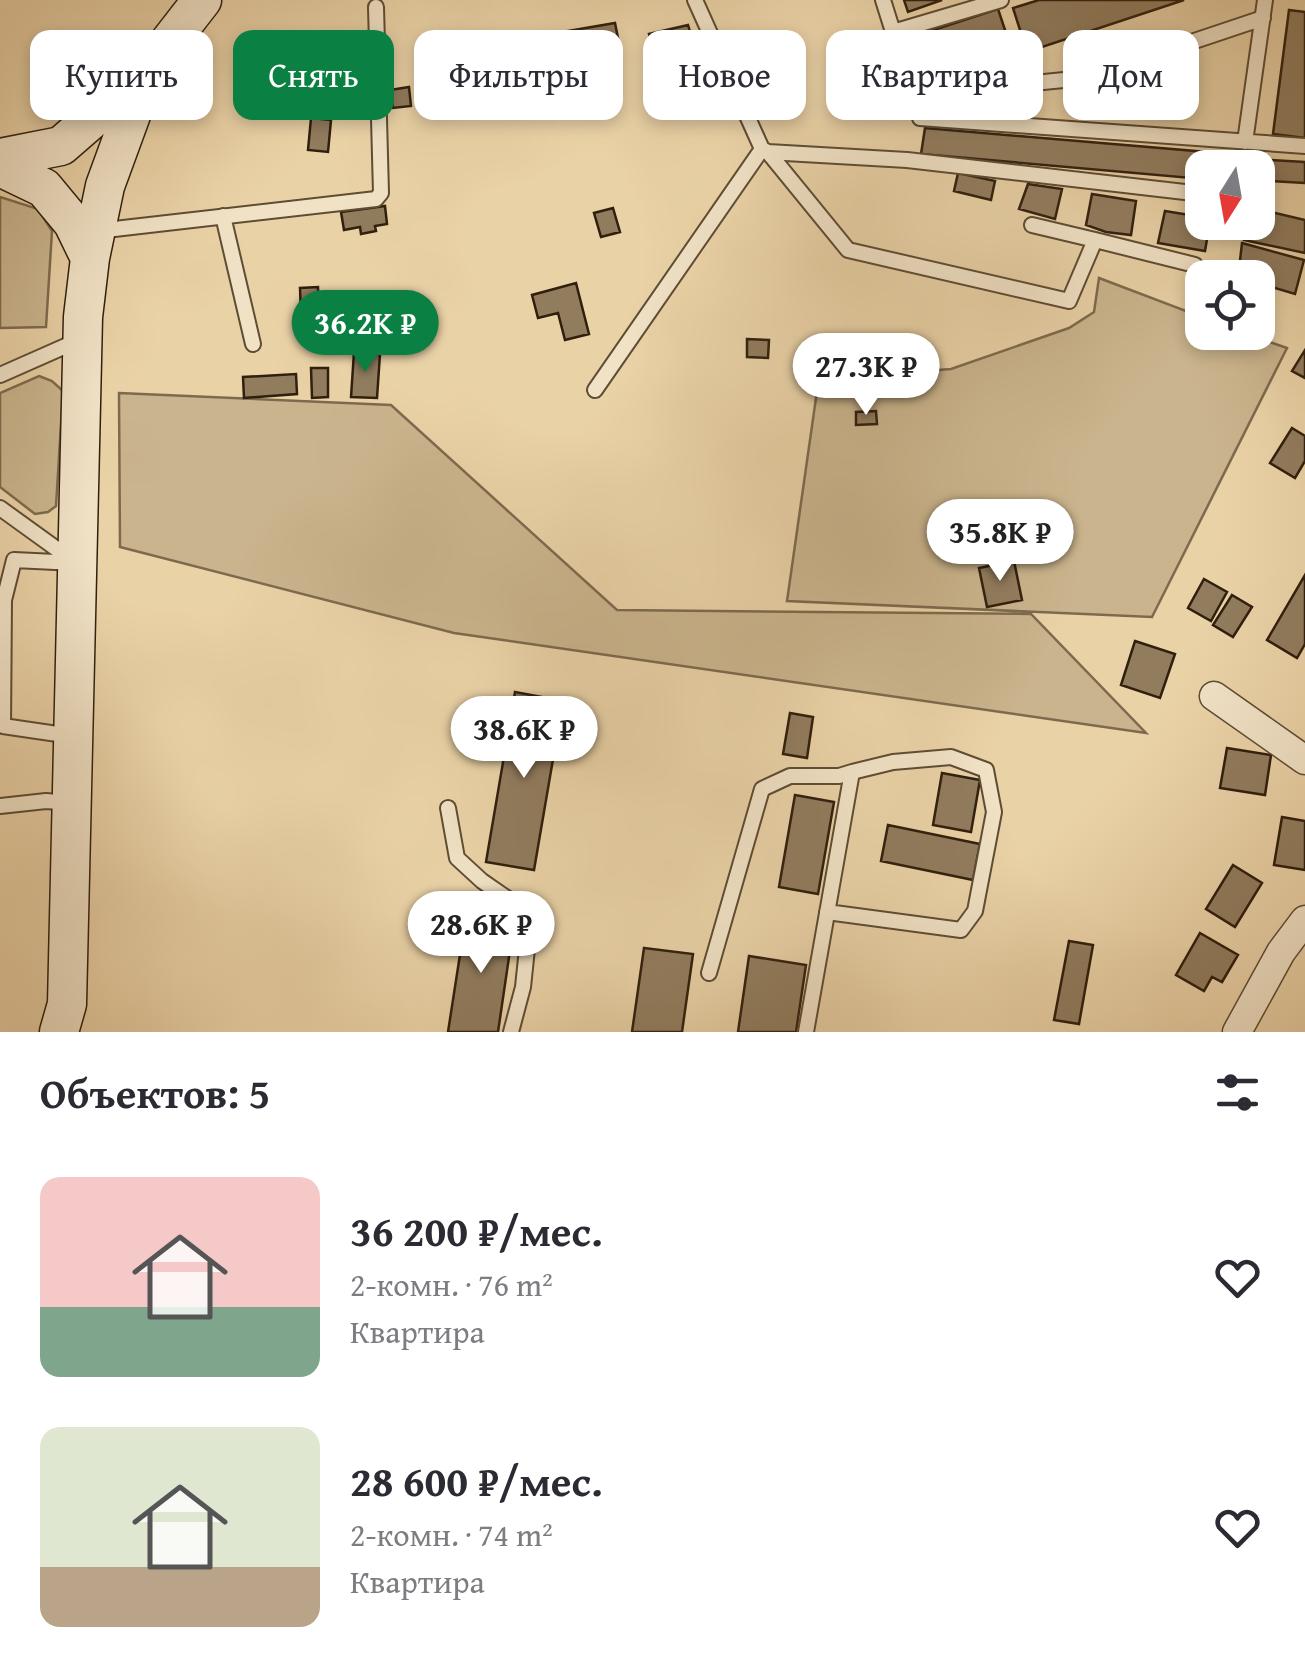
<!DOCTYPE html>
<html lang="ru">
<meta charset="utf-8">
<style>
:root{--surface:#fff;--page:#f2f2f3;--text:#2b2b33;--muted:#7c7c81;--accent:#0b8043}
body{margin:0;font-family:"Gentium Book Plus",serif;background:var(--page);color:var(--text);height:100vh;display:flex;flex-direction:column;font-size:38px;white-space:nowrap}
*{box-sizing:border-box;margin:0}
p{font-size:32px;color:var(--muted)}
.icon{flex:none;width:55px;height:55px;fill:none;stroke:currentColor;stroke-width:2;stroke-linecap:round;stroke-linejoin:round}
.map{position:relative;height:1032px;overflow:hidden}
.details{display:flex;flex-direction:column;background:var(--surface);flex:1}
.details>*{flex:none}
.guide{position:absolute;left:30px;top:30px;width:1245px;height:90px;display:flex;gap:20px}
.needle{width:65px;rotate:191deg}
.controls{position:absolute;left:1185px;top:150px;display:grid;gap:20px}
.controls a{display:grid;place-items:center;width:90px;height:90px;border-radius:20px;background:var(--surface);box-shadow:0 5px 15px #0003;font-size:50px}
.price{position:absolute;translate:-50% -85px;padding:0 22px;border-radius:35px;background:#fff;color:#222;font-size:32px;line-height:65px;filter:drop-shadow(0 2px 5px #0008)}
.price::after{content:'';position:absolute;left:50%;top:60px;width:30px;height:22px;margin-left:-15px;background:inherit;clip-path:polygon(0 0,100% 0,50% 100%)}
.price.active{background:var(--accent);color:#fff}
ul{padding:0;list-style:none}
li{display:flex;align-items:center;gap:30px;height:250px;padding:0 40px}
li span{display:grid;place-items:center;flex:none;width:280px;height:200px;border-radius:20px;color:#555}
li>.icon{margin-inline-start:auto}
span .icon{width:120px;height:120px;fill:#fffc;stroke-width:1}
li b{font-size:42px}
h2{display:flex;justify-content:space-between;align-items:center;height:120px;padding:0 40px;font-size:42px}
.pill{padding:0 35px;border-radius:20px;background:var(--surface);box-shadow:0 5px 15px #0003;font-size:35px;line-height:90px}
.pill.active{background:var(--accent);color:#fff}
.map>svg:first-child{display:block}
.green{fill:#cab48d;stroke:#7d6a4e;stroke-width:2.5}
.building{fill:#917c5e;stroke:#301f0e;stroke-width:2.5}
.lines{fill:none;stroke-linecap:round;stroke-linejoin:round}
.lane-casing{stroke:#5e4c34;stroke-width:18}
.street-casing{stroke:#5e4c34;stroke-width:31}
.secondary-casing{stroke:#301f0e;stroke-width:41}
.lane{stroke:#f1e2c6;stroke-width:14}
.street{stroke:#f1e2c6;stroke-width:28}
.secondary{stroke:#f1e2c6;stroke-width:38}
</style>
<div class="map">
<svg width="1305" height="1032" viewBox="0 0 1305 1032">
<rect width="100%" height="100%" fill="#ead2a7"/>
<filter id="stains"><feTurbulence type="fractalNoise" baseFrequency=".002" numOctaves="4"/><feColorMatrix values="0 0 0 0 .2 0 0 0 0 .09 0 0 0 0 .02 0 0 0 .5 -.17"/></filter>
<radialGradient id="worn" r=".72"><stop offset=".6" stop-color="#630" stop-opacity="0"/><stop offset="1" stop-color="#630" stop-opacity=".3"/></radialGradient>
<path class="green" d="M 0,197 L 38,209 L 52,231 L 46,327 L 0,328 Z
M 1099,278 L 1202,317 L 1202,332 L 1244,333 L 1287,348 L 1152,617 L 787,601 L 824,342 L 834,354 L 883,374 L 951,369 L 1069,328 L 1094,312 Z
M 39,376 L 52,381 L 63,391 L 56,506 L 48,512 L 35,514 L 0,487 L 0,393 Z
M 119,393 L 391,405 L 617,610 L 1031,614 L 1146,733 L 454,633 L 120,547 Z"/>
<path class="building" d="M 904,0 L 942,0 L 908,12 Z
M 1039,0 L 1184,0 L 1027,52 L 1013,8 Z
M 998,9 L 1012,51 L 933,78 L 918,35 Z
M 1289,10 L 1305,12 L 1305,138 L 1273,134 Z
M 615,23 L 621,53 L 574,62 L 568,31 Z
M 688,25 L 692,38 L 653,48 L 649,34 Z
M 278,66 L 295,66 L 295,85 L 278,85 Z
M 409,87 L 411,106 L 393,108 L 390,90 Z
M 311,118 L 331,120 L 328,152 L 308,150 Z
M 925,128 L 1242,155 L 1241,168 L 1202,168 L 1202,179 L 921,154 Z
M 1271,160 L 1305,162 L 1305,183 L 1269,181 Z
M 958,173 L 995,181 L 991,200 L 954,191 Z
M 1028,184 L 1062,189 L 1055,219 L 1019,209 Z
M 1092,194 L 1136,201 L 1131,235 L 1106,232 L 1086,225 Z
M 385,206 L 387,224 L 375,226 L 376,231 L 361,234 L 360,227 L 344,230 L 341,212 Z
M 613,208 L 620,232 L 601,237 L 594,213 Z
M 1258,209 L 1305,220 L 1305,253 L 1244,240 L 1247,222 L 1258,222 Z
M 1165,211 L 1202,217 L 1202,222 L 1210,222 L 1205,251 L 1158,243 Z
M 1242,243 L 1304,260 L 1295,294 L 1258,283 L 1258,278 L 1238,278 Z
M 576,283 L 589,334 L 565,340 L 558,313 L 538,318 L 532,295 Z
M 318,287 L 319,313 L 301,315 L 300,288 Z
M 747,339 L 769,340 L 768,358 L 747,357 Z
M 1305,350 L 1305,378 L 1292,371 Z
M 354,352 L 380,354 L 377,398 L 351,397 Z
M 311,368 L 328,368 L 328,397 L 312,398 Z
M 296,374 L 297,394 L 244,398 L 243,377 Z
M 876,411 L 877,424 L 856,425 L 856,412 Z
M 1292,428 L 1305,436 L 1305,461 L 1295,478 L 1270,463 Z
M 1014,561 L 1022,600 L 987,607 L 979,568 Z
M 1305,575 L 1305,644 L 1297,658 L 1267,640 Z
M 1204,579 L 1227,592 L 1211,621 L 1188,608 Z
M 1232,595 L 1252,607 L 1233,637 L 1213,625 Z
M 1135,641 L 1175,654 L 1160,698 L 1121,685 Z
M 515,692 L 563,701 L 534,870 L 486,862 Z
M 790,713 L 813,717 L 807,758 L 783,754 Z
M 1227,748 L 1271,755 L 1265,795 L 1220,788 Z
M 942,773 L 980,780 L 971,832 L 933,825 Z
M 795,795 L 834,802 L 818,894 L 779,887 Z
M 1282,817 L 1305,821 L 1305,870 L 1274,865 Z
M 888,825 L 980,844 L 973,880 L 881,861 Z
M 1233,865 L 1262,883 L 1235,927 L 1206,909 Z
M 466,916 L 514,923 L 498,1032 L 448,1032 Z
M 1200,933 L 1238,955 L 1222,982 L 1212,977 L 1204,991 L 1176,975 Z
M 1069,941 L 1093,945 L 1079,1024 L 1054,1020 Z
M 644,948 L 693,954 L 682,1032 L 632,1032 Z
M 749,956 L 806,965 L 796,1032 L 738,1032 Z"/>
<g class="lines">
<defs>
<path id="lane" d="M 695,0 L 762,149 L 768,152 L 907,160 L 1202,194
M 883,0 L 920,118 L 1305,146
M 893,32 L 1001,0
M 914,95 L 1084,78 L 1263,18
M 1245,142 L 1265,0
M 768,152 L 848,250 L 1069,301 L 1095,240 L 1032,225
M 223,216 L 253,344
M 97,231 L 376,199 L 381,193 L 376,7
M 1095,240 L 1195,265
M 0,375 L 77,341
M 595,390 L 762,149
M 0,508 L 72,560
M 71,736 L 3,726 L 4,600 L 14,560 L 76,563
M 0,806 L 46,801 L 71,803
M 448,808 L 457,858 L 482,881 L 521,908 L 528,939 L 523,987 L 511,1032
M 827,912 L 961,930 L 975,911 L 994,812 L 986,770 L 951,757 L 893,762 L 852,772
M 709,973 L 762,789 L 790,776 L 839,776 L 852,772 L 806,1032"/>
<path id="street" d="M 1214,696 L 1305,760
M 1237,1032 L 1281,952 L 1305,920"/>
<path id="secondary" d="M 0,158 L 61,146 L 145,73
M 0,167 L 44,188 L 73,223 L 90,258
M 59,1032 L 67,1004 L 83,317 L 90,258 L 105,186 L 147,71 L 202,0"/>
</defs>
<use href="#lane" class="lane-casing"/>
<use href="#street" class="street-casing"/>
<use href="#secondary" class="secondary-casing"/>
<use href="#lane" class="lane"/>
<use href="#street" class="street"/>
<use href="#secondary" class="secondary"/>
</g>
<rect width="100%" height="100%" filter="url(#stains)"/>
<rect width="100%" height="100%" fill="url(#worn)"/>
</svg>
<div class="controls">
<a><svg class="needle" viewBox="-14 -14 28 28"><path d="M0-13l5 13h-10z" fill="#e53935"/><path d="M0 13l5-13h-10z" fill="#7c7c81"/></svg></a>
<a><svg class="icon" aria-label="locate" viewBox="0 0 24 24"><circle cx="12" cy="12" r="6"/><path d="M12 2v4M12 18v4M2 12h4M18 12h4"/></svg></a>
</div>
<b class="price active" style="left:365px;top:375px">36.2K ₽</b>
<b class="price" style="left:866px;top:418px">27.3K ₽</b>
<b class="price" style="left:1000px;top:584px">35.8K ₽</b>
<b class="price" style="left:524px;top:781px">38.6K ₽</b>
<b class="price" style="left:481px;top:976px">28.6K ₽</b>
<div class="guide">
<a class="pill">Купить</a>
<a class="pill active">Снять</a>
<a class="pill">Фильтры</a>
<a class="pill">Новое</a>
<a class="pill">Квартира</a>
<a class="pill">Дом</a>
</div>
</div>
<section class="details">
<h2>Объектов: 5<svg class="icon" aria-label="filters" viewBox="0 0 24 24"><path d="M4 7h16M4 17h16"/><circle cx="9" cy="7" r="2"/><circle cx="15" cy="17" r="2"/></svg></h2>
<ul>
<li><span style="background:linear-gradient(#f6c9c9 65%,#7fa58c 0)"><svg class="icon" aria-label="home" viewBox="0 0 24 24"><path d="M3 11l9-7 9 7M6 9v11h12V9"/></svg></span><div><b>36 200 ₽/мес.</b><p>2-комн. · 76 m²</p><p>Квартира</p></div><svg class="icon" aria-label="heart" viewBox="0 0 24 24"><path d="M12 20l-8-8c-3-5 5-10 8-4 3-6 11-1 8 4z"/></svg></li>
<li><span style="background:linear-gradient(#dfe7d0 70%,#b9a48a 0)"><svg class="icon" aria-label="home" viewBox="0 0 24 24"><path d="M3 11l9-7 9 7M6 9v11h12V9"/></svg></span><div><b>28 600 ₽/мес.</b><p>2-комн. · 74 m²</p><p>Квартира</p></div><svg class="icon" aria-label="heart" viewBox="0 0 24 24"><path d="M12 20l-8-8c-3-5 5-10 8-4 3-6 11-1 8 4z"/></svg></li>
</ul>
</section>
